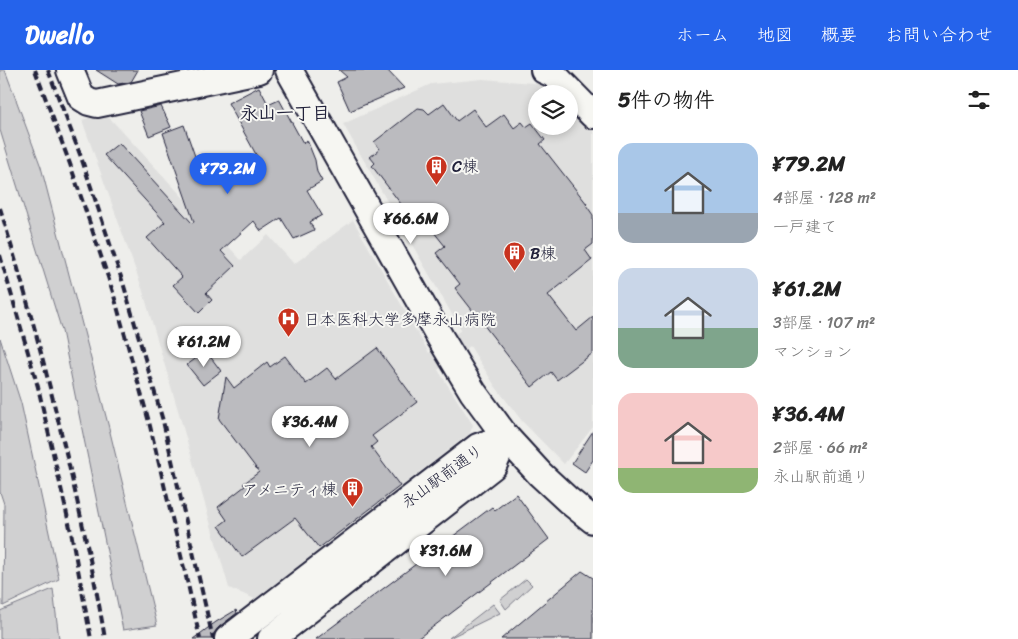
<!DOCTYPE html>
<html lang="ja">
<meta charset="utf-8">
<style>
:root{--surface:#fff;--page:#f2f2f2;--text:#222;--muted:#767676;--accent:#2563eb}
body{margin:0;font-family:Sriracha,"Klee One",sans-serif;background:var(--page);color:var(--text);height:100vh;display:flex;flex-direction:column;font-size:19px;white-space:nowrap}
*{box-sizing:border-box;margin:0}
p{font-size:16px;color:var(--muted)}
.icon{flex:none;width:28px;height:28px;fill:none;stroke:currentColor;stroke-width:2;stroke-linecap:round;stroke-linejoin:round}
.map{position:relative;flex:1;overflow:hidden}
.details{display:flex;flex-direction:column;background:var(--surface);width:425px}
.details>*{flex:none}
.tools{position:absolute;left:528px;top:15px;display:grid;gap:10px}
.tools a{display:grid;place-items:center;width:50px;height:50px;border-radius:50%;background:var(--surface);box-shadow:0 2px 8px #0003;font-size:25px}
.price{position:absolute;translate:-50% -42px;padding:0 11px;border-radius:18px;background:#fff;color:#222;font-size:16px;line-height:32px;filter:drop-shadow(0 1px 2px #0008)}
.price::after{content:'';position:absolute;left:50%;top:30px;width:15px;height:11px;margin-left:-8px;background:inherit;clip-path:polygon(0 0,100% 0,50% 100%)}
.price.active{background:var(--accent);color:#fff}
ul{padding:0;list-style:none}
li{display:flex;align-items:center;gap:15px;height:125px;padding:0 25px}
li span{display:grid;place-items:center;flex:none;width:140px;height:100px;border-radius:15px;color:#555}
li>.icon{margin-inline-start:auto}
span .icon{width:60px;height:60px;fill:#fffc;stroke-width:1}
li b{font-size:21px}
h2{display:flex;justify-content:space-between;align-items:center;height:60px;padding:0 25px;font-size:21px}
header{display:flex;align-items:center;gap:30px;box-sizing:border-box;height:70px;padding:0 25px;background:var(--accent);color:#fff}
header strong{font-size:24px}
nav{display:flex;gap:28px;margin-inline-start:auto;font-size:18px}
main{display:flex;flex:1;min-height:0}
.map>svg:first-child{display:block}
.built{fill:#dfdfde}
.green{fill:#d0d0d1;stroke:#797986}
.building{fill:#bbbbbf;stroke:#22223b}
.lines{fill:none;stroke-linecap:round;stroke-linejoin:round}
.minor-casing{stroke:#22223b;stroke-width:30}
.minor{stroke:#f6f6f2;stroke-width:26}
.rail{stroke:#22223b;stroke-width:4;stroke-dasharray:8 4;stroke-linecap:butt}
.labels{text-anchor:middle;dominant-baseline:central;stroke-width:4;stroke-linejoin:round;paint-order:stroke}
.poi-label{font-size:16px;fill:#22223b;stroke:#f6f6f2;text-anchor:start}
.street-label{font-size:16px;fill:#22223b;stroke:#f6f6f2}
.neighbourhood-label{font-size:18px;font-weight:bold;fill:#22223b;stroke:#f6f6f2}
</style>
<header>
<strong>Dwello</strong>
<nav><a>ホーム</a><a>地図</a><a>概要</a><a>お問い合わせ</a></nav>
</header>
<main>
<div class="map">
<svg width="593" height="569" viewBox="0 0 593 569">
<rect width="100%" height="100%" fill="#eeeeeb"/>
<filter id="ink" filterUnits="userSpaceOnUse"><feTurbulence type="fractalNoise" baseFrequency=".02" numOctaves="2"/><feDisplacementMap in="SourceGraphic" scale="10" xChannelSelector="R" yChannelSelector="G"/><feConvolveMatrix kernelMatrix="1 2 1 2 8 2 1 2 1" color-interpolation-filters="sRGB"/></filter>
<g filter="url(#ink)">
<path class="built" d="M 483,9 L 545,14 L 555,24 L 536,24 L 536,56 L 569,56 L 569,37 L 593,60 L 593,357 L 564,394 L 522,351 L 495,316 L 470,276 L 438,300 L 473,355 L 470,363 L 255,529 L 229,518 L 180,347 L 142,218 L 82,50 L 105,43 L 241,190 L 268,165 L 294,194 L 353,150 L 429,283 L 461,260 L 343,54 L 431,14 Z"/>
<path class="green" d="M 0,0 L 5,0 L 41,97 L 109,358 L 157,555 L 123,560 L 62,261 L 0,60 Z
M 0,268 L 21,333 L 59,509 L 3,536 L 4,434 L 0,422 Z
M 526,509 L 532,515 L 506,539 L 500,530 Z
M 53,519 L 59,569 L 0,569 L 0,541 Z
M 493,534 L 500,543 L 449,568 Z"/>
<path class="building" d="M 96,0 L 138,0 L 131,12 L 118,14 Z
M 339,0 L 387,0 L 404,18 L 350,41 L 337,12 L 347,7 Z
M 259,17 L 268,34 L 279,29 L 303,73 L 307,70 L 315,90 L 317,102 L 322,111 L 307,120 L 322,145 L 310,152 L 314,160 L 294,169 L 281,148 L 261,161 L 254,151 L 221,181 L 235,196 L 206,223 L 212,230 L 199,243 L 173,215 L 182,207 L 147,168 L 165,152 L 104,85 L 119,73 L 192,153 L 194,152 L 163,63 L 184,55 L 203,109 L 211,104 L 218,116 L 259,90 L 228,33 Z
M 444,33 L 457,51 L 473,39 L 486,57 L 504,44 L 514,58 L 522,52 L 526,57 L 532,53 L 545,70 L 540,74 L 587,134 L 586,135 L 593,145 L 593,174 L 585,180 L 592,190 L 548,225 L 576,261 L 593,247 L 593,283 L 557,310 L 551,302 L 532,317 L 455,218 L 460,214 L 436,183 L 445,176 L 417,141 L 414,144 L 411,139 L 407,142 L 372,96 L 375,93 L 370,87 L 380,79 L 374,72 L 418,38 L 424,39 L 429,44 Z
M 161,36 L 171,57 L 149,66 L 139,41 Z
M 377,278 L 417,332 L 372,366 L 377,372 L 371,377 L 400,416 L 319,478 L 295,448 L 242,487 L 219,456 L 227,450 L 218,437 L 245,416 L 243,414 L 259,402 L 219,349 L 226,307 L 234,318 L 267,292 L 270,297 L 285,286 L 306,314 L 327,298 L 336,309 Z
M 206,281 L 221,301 L 203,315 L 187,295 Z
M 593,361 L 593,390 L 585,402 L 572,393 Z
M 516,424 L 549,469 L 417,569 L 316,569 L 492,437 L 495,440 Z
M 582,501 L 593,508 L 593,569 L 501,569 Z
M 236,540 L 237,543 L 219,557 L 214,563 L 213,569 L 193,569 L 216,552 Z"/>
<g class="lines">
<defs>
<path id="minor" d="M 70,0 L 81,27 L 89,32 L 97,34 L 259,0
M 289,0 L 441,269 L 473,322 L 506,367 L 540,404 L 568,430 L 593,450
M 544,0 L 553,4 L 593,45
M 228,569 L 478,377 L 506,367
M 271,569 L 493,396 L 506,367"/>
</defs>
<use href="#minor" class="minor-casing"/>
<use href="#minor" class="minor"/>
<path class="rail" d="M 35,0 L 70,94 L 113,222 L 149,352 L 189,519 L 200,569
M 48,0 L 81,87 L 124,216 L 163,351 L 213,569
M 0,138 C 25,220 47,303 67,387 C 81,447 95,508 105,569
M 0,185 L 38,317 L 71,462 L 91,569"/>
</g>
</g>
<defs>
<symbol id="building-pin" viewBox="-11 -11 22 30"><path d="M0 17L-7.5 6A9.5 9.5 0 1 1 7.5 6Z" fill="#c8321e" stroke="#f6f6f2"/><path d="M-4-6H4V6H1V3H-1V6H-4ZM-2.5-4.3h1.7v1.8h-1.7ZM.8-4.3h1.7v1.8H.8ZM-2.5-1h1.7V.8h-1.7ZM.8-1h1.7V.8H.8Z" fill="#fff"/></symbol>
<symbol id="hospital-pin" viewBox="-11 -11 22 30"><path d="M0 17L-7.5 6A9.5 9.5 0 1 1 7.5 6Z" fill="#c8321e" stroke="#f6f6f2"/><path d="M-5-5h3v3.5h4V-5h3V5h-3V1.5h-4V5h-3Z" fill="#fff"/></symbol>
</defs>
<g fill-rule="evenodd">
<use href="#building-pin" x="424" y="84" width="25" height="34"/>
<use href="#building-pin" x="502" y="170" width="25" height="34"/>
<use href="#hospital-pin" x="276" y="236" width="25" height="34"/>
<use href="#building-pin" x="340" y="406" width="25" height="34"/>
</g>
<g class="labels">
<g class="poi-label">
<text x="452" y="96">C棟</text>
<text x="530" y="183">B棟</text>
<text x="304" y="249">日本医科大学多摩永山病院</text>
<text x="337" y="419" text-anchor="end">アメニティ棟</text>
</g>
<g class="street-label">
<text transform="translate(442 406) rotate(-36)">永山駅前通り</text>
</g>
<g class="neighbourhood-label">
<text x="285" y="43">永山一丁目</text>
</g>
</g>
</svg>
<div class="tools">
<a><svg class="icon" aria-label="layers" viewBox="0 0 24 24"><path d="M12 4l9 5-9 5-9-5zM3 14l9 5 9-5"/></svg></a>
</div>
<b class="price active" style="left:228px;top:125px">¥79.2M</b>
<b class="price" style="left:411px;top:175px">¥66.6M</b>
<b class="price" style="left:204px;top:298px">¥61.2M</b>
<b class="price" style="left:310px;top:378px">¥36.4M</b>
<b class="price" style="left:446px;top:507px">¥31.6M</b>
</div>
<section class="details">
<h2>5件の物件<svg class="icon" aria-label="filters" viewBox="0 0 24 24"><path d="M4 7h16M4 17h16"/><circle cx="9" cy="7" r="2"/><circle cx="15" cy="17" r="2"/></svg></h2>
<ul>
<li><span style="background:linear-gradient(#a9c7e8 70%,#9aa5b1 0)"><svg class="icon" aria-label="home" viewBox="0 0 24 24"><path d="M3 11l9-7 9 7M6 9v11h12V9"/></svg></span><div><b>¥79.2M</b><p>4部屋 · 128 m²</p><p>一戸建て</p></div></li>
<li><span style="background:linear-gradient(#c9d6e8 60%,#7fa58c 0)"><svg class="icon" aria-label="home" viewBox="0 0 24 24"><path d="M3 11l9-7 9 7M6 9v11h12V9"/></svg></span><div><b>¥61.2M</b><p>3部屋 · 107 m²</p><p>マンション</p></div></li>
<li><span style="background:linear-gradient(#f6c9c9 75%,#8fb573 0)"><svg class="icon" aria-label="home" viewBox="0 0 24 24"><path d="M3 11l9-7 9 7M6 9v11h12V9"/></svg></span><div><b>¥36.4M</b><p>2部屋 · 66 m²</p><p>永山駅前通り</p></div></li>
</ul>
</section>
</main>
